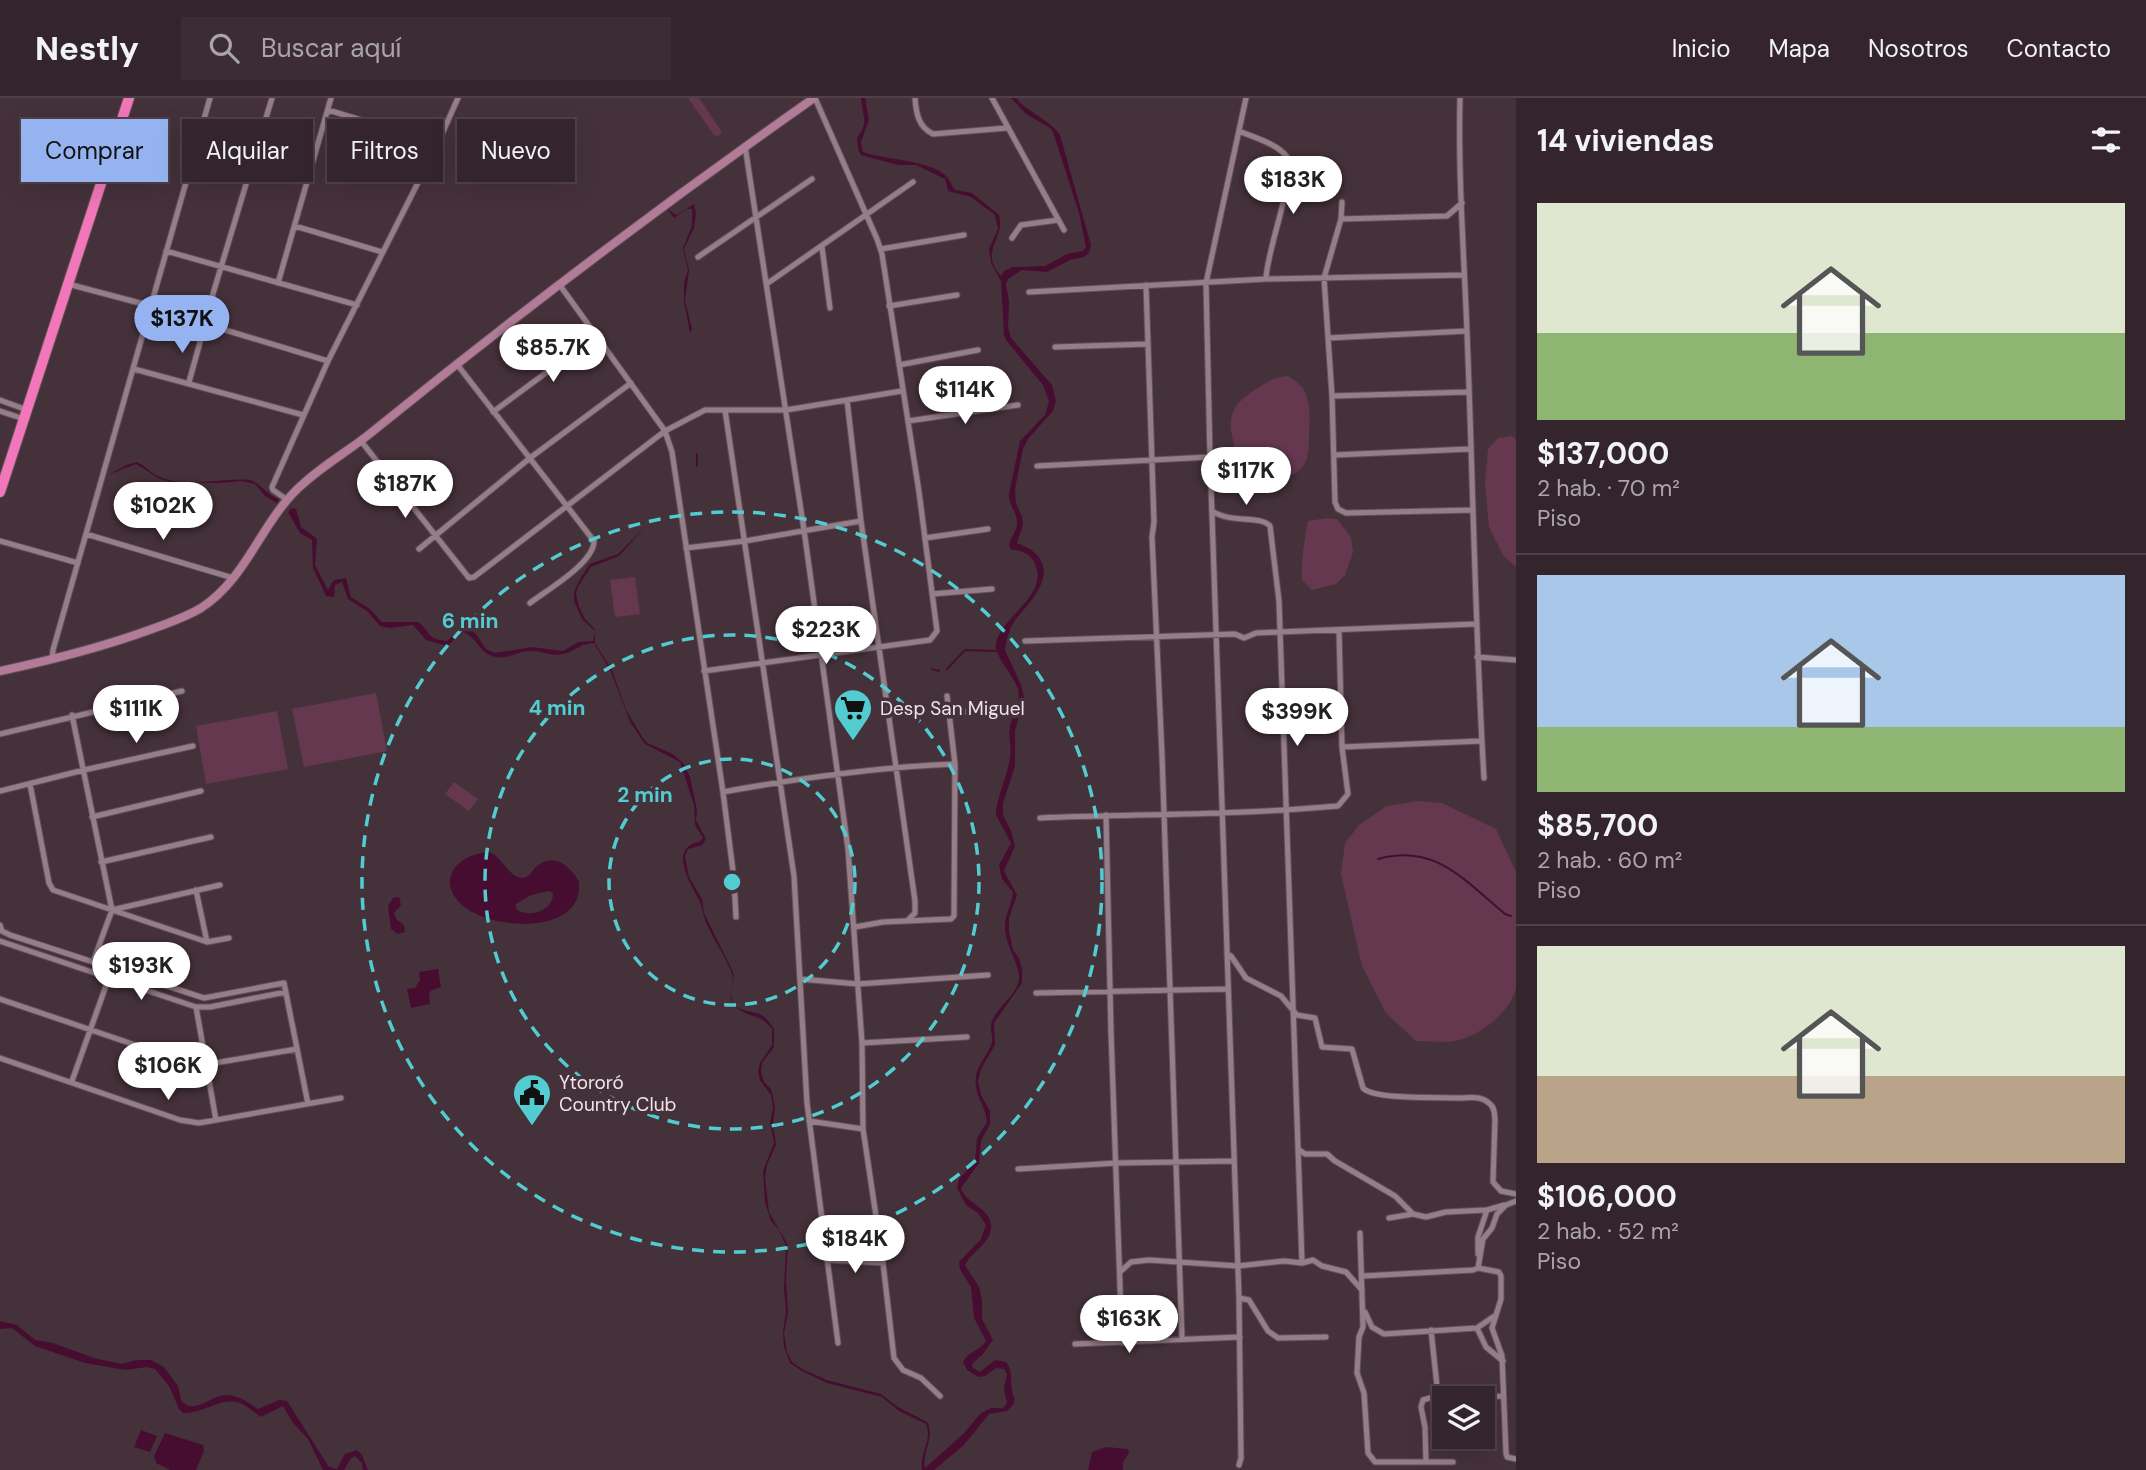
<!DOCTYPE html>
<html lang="es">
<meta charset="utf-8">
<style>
:root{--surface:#34252c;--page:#3c2d34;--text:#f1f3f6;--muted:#a9a5a9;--line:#4e4248;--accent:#95b2f1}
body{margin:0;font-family:"DM Sans",sans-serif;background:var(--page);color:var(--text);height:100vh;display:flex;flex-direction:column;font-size:26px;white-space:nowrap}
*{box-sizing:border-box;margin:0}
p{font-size:23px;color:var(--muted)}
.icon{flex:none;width:38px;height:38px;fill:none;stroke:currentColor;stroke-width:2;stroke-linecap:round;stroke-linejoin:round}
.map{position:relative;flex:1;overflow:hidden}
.details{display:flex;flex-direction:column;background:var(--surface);width:630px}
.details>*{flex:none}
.top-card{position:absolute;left:21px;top:21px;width:665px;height:63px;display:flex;gap:14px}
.buttons{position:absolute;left:1432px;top:1288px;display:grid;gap:14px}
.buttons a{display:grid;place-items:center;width:63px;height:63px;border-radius:0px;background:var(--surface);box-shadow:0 7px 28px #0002,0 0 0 2px var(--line);font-size:35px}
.price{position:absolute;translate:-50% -60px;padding:0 16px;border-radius:24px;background:#fff;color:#222;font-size:23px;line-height:46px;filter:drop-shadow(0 2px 4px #0008)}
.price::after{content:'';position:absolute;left:50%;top:42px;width:21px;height:16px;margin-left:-10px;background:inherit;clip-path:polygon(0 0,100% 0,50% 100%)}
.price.current{background:var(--accent);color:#111}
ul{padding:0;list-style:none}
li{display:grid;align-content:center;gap:14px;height:371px;padding:0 21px}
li+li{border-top:2px solid var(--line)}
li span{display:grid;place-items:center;height:217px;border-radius:0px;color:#555}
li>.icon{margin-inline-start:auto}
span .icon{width:126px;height:126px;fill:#fffc;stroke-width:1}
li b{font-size:30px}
h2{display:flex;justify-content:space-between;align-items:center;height:84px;padding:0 21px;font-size:30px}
.chip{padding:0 24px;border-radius:0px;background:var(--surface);box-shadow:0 7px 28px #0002,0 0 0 2px var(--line);font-size:24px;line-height:63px}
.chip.current{background:var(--accent);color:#111}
header{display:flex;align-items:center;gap:42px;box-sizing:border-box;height:98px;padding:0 35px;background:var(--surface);border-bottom:2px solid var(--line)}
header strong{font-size:33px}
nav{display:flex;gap:38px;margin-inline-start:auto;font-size:24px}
.search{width:490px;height:63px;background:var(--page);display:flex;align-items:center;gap:18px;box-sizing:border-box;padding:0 24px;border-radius:0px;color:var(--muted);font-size:26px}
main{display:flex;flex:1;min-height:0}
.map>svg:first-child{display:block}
.green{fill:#653850}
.water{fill:#470d30;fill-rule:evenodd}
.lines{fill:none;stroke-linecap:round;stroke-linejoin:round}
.stream{stroke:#470d30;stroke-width:2}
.street-casing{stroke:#625159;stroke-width:7}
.secondary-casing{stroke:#625159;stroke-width:10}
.highway-casing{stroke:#625159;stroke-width:12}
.street{stroke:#967e89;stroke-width:5}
.secondary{stroke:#b27c98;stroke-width:8}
.highway{stroke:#f277ba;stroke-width:10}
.ring{fill:none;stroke:#52ccd0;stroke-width:3.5;stroke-dasharray:12 9}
.labels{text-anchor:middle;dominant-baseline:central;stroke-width:7;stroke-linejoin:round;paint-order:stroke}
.poi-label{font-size:19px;fill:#f0e2e8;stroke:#45313a;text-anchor:start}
.centre{fill:#52ccd0;stroke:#45313a;stroke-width:3.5}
.ring-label{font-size:21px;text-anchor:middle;font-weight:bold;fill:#52ccd0;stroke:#45313a;stroke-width:7;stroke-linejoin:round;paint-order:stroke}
</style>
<header>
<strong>Nestly</strong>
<div class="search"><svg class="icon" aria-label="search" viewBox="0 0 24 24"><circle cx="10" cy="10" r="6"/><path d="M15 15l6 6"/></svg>Buscar aquí</div>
<nav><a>Inicio</a><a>Mapa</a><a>Nosotros</a><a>Contacto</a></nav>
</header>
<main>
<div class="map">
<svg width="1516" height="1372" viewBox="0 0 1516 1372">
<rect width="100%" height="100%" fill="#45313a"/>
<path class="green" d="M 688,0 L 699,0 L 722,34 L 718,38 L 714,37 Z
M 1288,278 C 1293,282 1301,286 1304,292 C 1311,305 1310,322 1309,336 C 1309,344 1309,356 1306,363 C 1292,392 1256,371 1238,360 C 1229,329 1223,313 1253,293 C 1265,285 1273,279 1288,278 Z
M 1512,338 L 1516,341 L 1516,469 L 1503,457 L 1489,429 L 1485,384 L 1488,351 L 1498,340 Z
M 1327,420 L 1337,421 L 1351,439 L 1353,454 L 1345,477 L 1336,486 L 1312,492 L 1302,482 C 1301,462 1304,443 1308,423 Z
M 635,479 L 640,516 L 615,519 L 610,482 Z
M 376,595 L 387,653 L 304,669 L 292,611 Z
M 277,613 L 288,671 L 206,686 L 196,628 Z
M 454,684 L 478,701 L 469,713 L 445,696 Z
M 1417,703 L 1442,705 L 1496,731 L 1516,774 L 1516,891 C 1509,915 1480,938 1455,943 C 1443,945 1428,943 1416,943 L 1386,915 L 1362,868 L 1341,776 L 1345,745 L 1359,727 L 1387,708 Z"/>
<path class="water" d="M 861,0 L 865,0 L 869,22 L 861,44 L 863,54 C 885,62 932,62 947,79 C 951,83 951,88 956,92 L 972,95 L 999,117 C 1006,142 978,152 1001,178 L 1004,173 L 1012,169 L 1045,168 L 1067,156 L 1083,153 L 1086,149 L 1079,115 L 1053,34 L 1050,30 L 1026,16 L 1011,0 L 1016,0 C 1028,15 1048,20 1060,37 L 1091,147 L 1089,155 L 1084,159 L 1070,162 L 1047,174 L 1022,172 L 1008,181 L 1006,187 L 1009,203 L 1008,229 L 1011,240 L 1052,287 L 1056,303 L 1053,313 L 1028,341 L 1023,351 L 1015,391 L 1016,405 L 1022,419 L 1023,427 L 1017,445 C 1023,448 1030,450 1035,455 C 1058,477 1030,504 1016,521 C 1010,529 1006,542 1005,552 L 1021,587 L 1024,599 L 1015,633 L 1015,668 L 1003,705 L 1003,717 L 1011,733 L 1015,748 L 1004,773 L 1017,797 L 1009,820 L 1009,833 L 1013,852 L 1019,860 L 1022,871 L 1022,885 L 994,925 L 995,947 L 981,971 L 978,983 L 981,997 L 990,1013 L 990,1026 L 981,1043 L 979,1065 L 961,1090 C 965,1106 993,1110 991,1130 C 989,1147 972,1153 965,1167 L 979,1189 L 982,1202 L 982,1221 L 993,1242 L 982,1257 L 972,1266 L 973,1270 L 980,1274 L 995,1262 L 1006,1264 C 1015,1275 1008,1288 1015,1301 L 1013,1307 L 1007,1313 L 989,1316 L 964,1347 L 934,1372 L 922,1372 C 919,1356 933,1342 926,1326 L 899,1313 L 882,1299 L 827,1285 L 802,1273 L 790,1265 L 784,1249 L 783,1234 L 786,1213 L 784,1191 L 786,1148 L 779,1132 L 771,1123 L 765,1104 L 763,1073 L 774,1045 L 770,1025 L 773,1010 L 771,997 L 760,982 L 758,973 L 760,965 L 772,947 L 772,931 C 759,913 743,922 731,902 C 729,893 735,885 732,876 C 727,861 714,842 707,827 C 703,819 703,810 699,802 C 690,785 668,750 699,744 L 703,740 L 695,727 L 694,707 L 680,664 L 645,646 L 630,624 L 611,574 L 594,545 C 578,546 575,554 563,556 C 553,559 541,552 530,553 C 517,553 506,563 492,558 C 479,554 476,538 463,534 L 447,548 L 426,542 L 413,527 L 389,530 L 380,528 L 367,513 L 348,501 L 342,484 L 335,487 L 334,499 L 326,498 L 313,470 L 312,442 L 300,435 L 288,414 L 291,410 L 296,411 L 301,429 L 317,441 L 315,467 L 328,492 L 334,482 L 346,480 L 351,499 L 370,511 L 382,524 L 418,524 C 431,533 425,541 447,543 L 460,531 L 468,530 L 476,536 L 486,551 L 495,555 L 532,549 L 563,553 L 578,544 L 593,543 L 595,533 L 582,521 L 574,503 L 574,494 L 580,481 L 590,466 L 618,456 L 646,428 L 619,458 L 591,469 L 579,487 L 576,495 L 579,509 L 585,521 L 595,531 L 595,545 L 612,572 L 626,612 L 643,640 L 647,645 L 673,656 L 684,666 L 690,679 L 697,712 L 696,722 L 706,741 L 702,747 L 688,751 L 685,759 L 689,779 L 702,801 L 704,815 L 733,874 C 735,883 731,889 731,897 C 733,916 752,911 763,918 C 768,921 771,927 774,931 L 774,949 L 762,965 L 761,974 L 764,984 L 771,991 L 775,1008 L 773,1026 L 776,1047 L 767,1067 L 765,1080 L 769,1114 L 788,1147 L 786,1182 L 788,1215 L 784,1235 L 787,1254 L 792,1264 L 802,1271 L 827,1282 L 881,1296 L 898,1309 L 927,1324 C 936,1338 921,1356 925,1370 L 964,1335 L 981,1315 L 991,1310 L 1003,1310 L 1007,1305 L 1004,1291 L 1007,1276 L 1004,1271 L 996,1270 L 985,1278 L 978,1279 L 967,1272 L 963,1264 C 968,1253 980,1253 986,1243 L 974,1220 L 971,1189 L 960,1171 L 959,1164 L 981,1141 L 986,1127 L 978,1115 L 966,1107 L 957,1090 L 959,1081 L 975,1063 L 977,1040 L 987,1024 C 986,1008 973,996 976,978 C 978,965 989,956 992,944 C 993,936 989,930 992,923 C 998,908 1016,898 1019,882 C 1021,869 1006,849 1005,831 C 1004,818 1012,807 1013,794 L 1002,781 L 999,767 L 1011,745 L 996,717 L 996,712 C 999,694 1007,678 1010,660 C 1012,650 1008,639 1010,628 C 1013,616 1021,605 1018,592 C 1015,578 993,558 996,545 C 1002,517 1053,496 1033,462 C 1027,454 1020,452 1011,452 L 1009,447 C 1011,439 1017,433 1017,424 C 1017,414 1008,407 1009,396 L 1020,343 L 1045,317 L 1049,303 L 1043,287 L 1006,242 L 1004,237 L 1001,183 L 991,165 L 989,151 L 998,131 L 995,117 L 971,99 L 948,93 L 945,81 L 916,67 L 898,67 L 861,57 L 858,51 L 857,40 C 870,23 862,19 861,0 Z
M 694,106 L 696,115 L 694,130 L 684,151 L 689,172 L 685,203 L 692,231 L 690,235 L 684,204 L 684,185 L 688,172 L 683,150 L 692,128 L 692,111 L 687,111 L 674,120 L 667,111 L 677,117 Z
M 137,364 C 146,368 152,376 160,379 C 188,391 222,379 250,382 C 262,386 267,397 279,401 L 277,405 L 265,398 L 255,386 L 241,383 L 220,385 L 171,384 L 160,381 L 136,366 L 110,376 L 126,367 Z
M 489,754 C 502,758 509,780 523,780 C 529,779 532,773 536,769 C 553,753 571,768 579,784 C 579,790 579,796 577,801 C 561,837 488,829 463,808 C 434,782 458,756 489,754 ZM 549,793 L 553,795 C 554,813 528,821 516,811 L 516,806 L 531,797 Z
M 399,799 L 401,807 L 394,815 L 396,821 L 404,827 L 405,834 L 398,836 L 391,831 L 388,808 L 393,800 Z
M 438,871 L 441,889 L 432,892 L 429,895 L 430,906 L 411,910 L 407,891 L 415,890 L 420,882 L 419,874 Z
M 0,1223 L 17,1227 L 35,1242 L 53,1245 L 94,1260 L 122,1266 L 136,1262 L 151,1262 L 164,1269 L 178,1288 L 181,1302 C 194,1319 211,1296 227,1297 C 240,1298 248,1304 258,1311 L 279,1302 L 287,1303 L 329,1369 L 337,1371 L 345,1356 L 357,1352 L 362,1357 L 368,1372 L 363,1372 L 362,1365 L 355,1358 L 351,1360 L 344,1372 L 323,1372 L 308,1341 L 293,1325 L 283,1308 L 261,1319 C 254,1315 249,1309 242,1306 C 222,1297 205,1316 183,1315 L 179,1311 L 169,1288 L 155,1271 L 147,1269 L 125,1272 L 85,1265 L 35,1248 L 12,1230 L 0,1231 Z
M 141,1332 L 157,1338 L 150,1354 L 134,1349 Z
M 165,1335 L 203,1347 L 204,1353 L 196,1372 L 170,1372 L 156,1365 L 154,1358 Z
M 1106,1349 L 1128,1351 L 1129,1355 L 1123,1364 L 1123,1372 L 1088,1372 L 1092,1354 Z"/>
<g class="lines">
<path class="stream" d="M 697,356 L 697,368
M 932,571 L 939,573
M 947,571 L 965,552 L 996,553
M 1378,761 C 1435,745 1464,782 1505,816 L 1511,818"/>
<defs>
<path id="street" d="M 272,0 L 206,219 L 212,228 L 328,263
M 915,0 C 916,14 918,29 933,36 L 1007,30
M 992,0 L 1064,132
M 1460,0 C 1458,78 1464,156 1467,234 C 1473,383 1475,531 1484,680
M 328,12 L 438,45
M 1239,33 C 1253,39 1278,46 1287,59 C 1297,75 1266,155 1266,181
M 199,40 L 243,53 L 257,53 L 311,72
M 745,48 L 804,432 L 848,751 L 862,945 L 863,1031 L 883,1165 L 894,1260 L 903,1272 L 921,1280 L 940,1298
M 1342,104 L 1341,121 L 1324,180 L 1332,298 L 1335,404 L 1338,411 L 1346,415 L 1473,412
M 1341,121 L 1447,118 L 1462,105
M 295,128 L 382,154
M 1012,140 L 1021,127 L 1058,122
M 822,149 L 830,210
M 881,151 L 964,137
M 166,153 L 357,207
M 698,159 L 812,81
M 278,185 L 331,0
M 768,185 L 913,84
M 68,186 L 151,208
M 559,186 L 665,333 L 672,354 L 723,694 L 734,781 L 736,819
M 1146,187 L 1154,424 L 1152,439 L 1162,657 L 1182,1241
M 1029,194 L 1266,181 L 1464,177
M 889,208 L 957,197
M 1328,240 L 1467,233
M 1055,249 L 1148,246
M 456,265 L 594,443 C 594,465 547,492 530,505
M 899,267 L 978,252
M 134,271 L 303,317
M 189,284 L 202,237
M 1332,298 L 1469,294
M 0,302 L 27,312
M 847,302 L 861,423
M 725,312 L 794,778 L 807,1005 L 838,1245
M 0,313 L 24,321
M 493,314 L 597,237
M 908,323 L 1018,307
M 361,343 L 469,480 L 474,479 L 665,333 L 705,312 L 786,312 L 902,293
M 1334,357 L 1470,351
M 1037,368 L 1210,359
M 286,401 L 273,392 L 272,389 L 328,263 L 438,45 L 458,0
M 1212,413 C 1232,426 1260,417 1270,428 L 1279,503 L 1302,1165
M 86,436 L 233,480
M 925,440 L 988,431
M 0,443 L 78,465
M 686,450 L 745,443 L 861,423 L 915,803 L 915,815 L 908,822
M 419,451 L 530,360 L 631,285
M 932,496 L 992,491
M 1025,543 L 1235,536 L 1244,540 L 1256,535 L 1279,534 L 1476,526
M 1477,559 L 1516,562
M 52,562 L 53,552 L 210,0
M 704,573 L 930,542 L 937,533 L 919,394 L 882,156 L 877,141 L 815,0
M 950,616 L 991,610
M 72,617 L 112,812 L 93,864
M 0,636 L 182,593
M 1342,649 L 1481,643
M 30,686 L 49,785 L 53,792 L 207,844 L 229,840
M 0,693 L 84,672 L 193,648
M 723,694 C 800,680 877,669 955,666
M 1106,717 L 1111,934 L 1122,1245
M 92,719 L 201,693
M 1040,720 C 1139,716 1239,717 1338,708 L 1348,696 L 1342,649 L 1339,532
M 101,764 L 211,739
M 196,792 L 207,844
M 112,812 L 220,787
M 0,827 L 2,833 L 10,837 L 204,900 L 284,885 L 308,1006
M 855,829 L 883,824 L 951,821 L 954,818 L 955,666 L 947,598
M 0,843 L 196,909 L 210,909 L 286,894
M 1227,856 L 1231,858 L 1246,880 L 1281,898 L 1297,917 L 1315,920 L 1322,949 L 1352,951 L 1363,990 C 1374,1002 1439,999 1459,1000 C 1470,1000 1481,997 1490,1006 C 1495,1010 1494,1015 1495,1021 L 1493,1084 L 1501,1093 L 1516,1096
M 800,881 L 858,886 L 988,877
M 1036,895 L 1227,891
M 0,901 L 197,968 L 297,951
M 196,909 L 216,1022
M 862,945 L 967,939
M 0,960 L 180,1022 L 199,1025 L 341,1000
M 72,983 L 112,871
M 809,1023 L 863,1031
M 1298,1051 L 1305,1056 L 1327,1056 L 1335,1063 L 1395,1098 L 1413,1116
M 1018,1071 L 1117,1065 L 1234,1063
M 1389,1120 L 1413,1116 L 1426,1119 L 1446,1114 L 1487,1112
M 1360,1135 L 1363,1229 L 1359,1239 L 1357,1275 L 1364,1295 L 1368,1355 L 1375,1364 L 1453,1364
M 1478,1156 L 1478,1139 L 1487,1112 L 1504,1107
M 827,1162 L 883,1165
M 1478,1170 L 1483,1141 L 1492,1130 L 1497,1116 L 1506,1107 L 1516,1103
M 1120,1174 L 1131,1164 L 1149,1162 L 1238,1168 L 1284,1163 L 1302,1165 L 1313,1162 L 1322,1168 L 1346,1174 L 1362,1192
M 1363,1178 L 1473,1172 L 1478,1170 L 1499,1174 L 1501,1178 L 1501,1201 L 1492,1230 L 1502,1258 L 1506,1355 L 1507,1359 L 1516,1361
M 1239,1200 L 1249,1202 L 1268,1233 L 1278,1240 L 1326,1239
M 1365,1214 L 1372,1229 L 1384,1236 L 1477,1230 L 1493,1219
M 1477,1230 L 1486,1249 L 1503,1263
M 1431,1232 L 1437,1288 L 1433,1299
M 1075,1246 L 1240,1239
M 1426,1364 L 1425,1329 L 1421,1309 L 1423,1302 L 1433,1299 L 1502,1298
M 1239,1367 L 1241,1360 L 1239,1200 L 1210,359 L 1206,185 L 1246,0"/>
<path id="secondary" d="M 0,573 C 52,562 103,549 152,531 C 169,525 186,519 201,510 C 249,479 262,420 304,385 C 325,366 350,352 372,334 C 515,218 663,106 814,0"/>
<path id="highway" d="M 0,394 L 129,0"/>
</defs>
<use href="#street" class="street-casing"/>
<use href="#secondary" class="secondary-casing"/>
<use href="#highway" class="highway-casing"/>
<use href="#street" class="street"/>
<use href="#secondary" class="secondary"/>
<use href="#highway" class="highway"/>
</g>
<g class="ring">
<circle cx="732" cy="784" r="123"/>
<circle cx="732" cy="784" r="247"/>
<circle cx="732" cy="784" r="370"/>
</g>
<defs>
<symbol id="supermarket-pin" viewBox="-11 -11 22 30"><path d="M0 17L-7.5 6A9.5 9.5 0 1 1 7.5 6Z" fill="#52ccd0" stroke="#45313a"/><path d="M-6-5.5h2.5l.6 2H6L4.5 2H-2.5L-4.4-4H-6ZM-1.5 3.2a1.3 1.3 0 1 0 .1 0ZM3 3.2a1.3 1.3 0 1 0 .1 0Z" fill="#111"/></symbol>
<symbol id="civic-pin" viewBox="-11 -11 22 30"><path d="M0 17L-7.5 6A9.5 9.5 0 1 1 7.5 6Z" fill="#52ccd0" stroke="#45313a"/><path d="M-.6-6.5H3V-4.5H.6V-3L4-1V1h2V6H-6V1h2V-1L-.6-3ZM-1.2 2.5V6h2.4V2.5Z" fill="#111"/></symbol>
</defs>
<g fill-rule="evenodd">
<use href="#supermarket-pin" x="831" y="588" width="44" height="60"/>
<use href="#civic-pin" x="510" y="973" width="44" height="60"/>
</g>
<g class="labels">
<g class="poi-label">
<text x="880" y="610">Desp San Miguel</text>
<text x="559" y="984">Ytororó<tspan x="559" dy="22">Country Club</tspan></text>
</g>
</g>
<circle cx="732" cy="784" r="10" class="centre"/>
<g class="ring-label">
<text x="470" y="530">6 min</text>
<text x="557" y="617">4 min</text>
<text x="645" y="704">2 min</text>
</g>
</svg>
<div class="buttons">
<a><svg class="icon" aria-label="layers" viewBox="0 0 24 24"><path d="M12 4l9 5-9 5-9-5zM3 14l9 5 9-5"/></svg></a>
</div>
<b class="price" style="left:1293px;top:118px">$183K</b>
<b class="price current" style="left:182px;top:257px">$137K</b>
<b class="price" style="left:553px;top:286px">$85.7K</b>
<b class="price" style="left:965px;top:328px">$114K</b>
<b class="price" style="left:1246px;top:409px">$117K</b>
<b class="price" style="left:405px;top:422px">$187K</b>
<b class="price" style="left:163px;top:444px">$102K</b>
<b class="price" style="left:826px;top:568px">$223K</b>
<b class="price" style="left:136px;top:647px">$111K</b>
<b class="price" style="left:1297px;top:650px">$399K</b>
<b class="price" style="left:141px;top:904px">$193K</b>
<b class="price" style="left:168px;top:1004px">$106K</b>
<b class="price" style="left:855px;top:1177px">$184K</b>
<b class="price" style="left:1129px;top:1257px">$163K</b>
<div class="top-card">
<a class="chip current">Comprar</a>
<a class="chip">Alquilar</a>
<a class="chip">Filtros</a>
<a class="chip">Nuevo</a>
</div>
</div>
<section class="details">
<h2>14 viviendas<svg class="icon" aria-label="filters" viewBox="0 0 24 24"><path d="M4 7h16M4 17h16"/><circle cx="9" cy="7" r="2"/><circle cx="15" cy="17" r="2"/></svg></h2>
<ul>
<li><span style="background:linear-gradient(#dfe7d0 60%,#8fb573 0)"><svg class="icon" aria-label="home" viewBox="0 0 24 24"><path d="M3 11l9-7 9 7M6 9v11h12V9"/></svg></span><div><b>$137,000</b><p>2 hab. · 70 m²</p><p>Piso</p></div></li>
<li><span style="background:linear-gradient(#a9c7e8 70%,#8fb573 0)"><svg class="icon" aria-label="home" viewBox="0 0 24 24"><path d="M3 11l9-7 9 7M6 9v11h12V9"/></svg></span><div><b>$85,700</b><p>2 hab. · 60 m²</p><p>Piso</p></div></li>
<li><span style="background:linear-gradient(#dfe7d0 60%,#b9a48a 0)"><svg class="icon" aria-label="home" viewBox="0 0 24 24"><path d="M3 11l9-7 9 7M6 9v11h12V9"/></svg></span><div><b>$106,000</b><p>2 hab. · 52 m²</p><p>Piso</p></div></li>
</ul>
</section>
</main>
